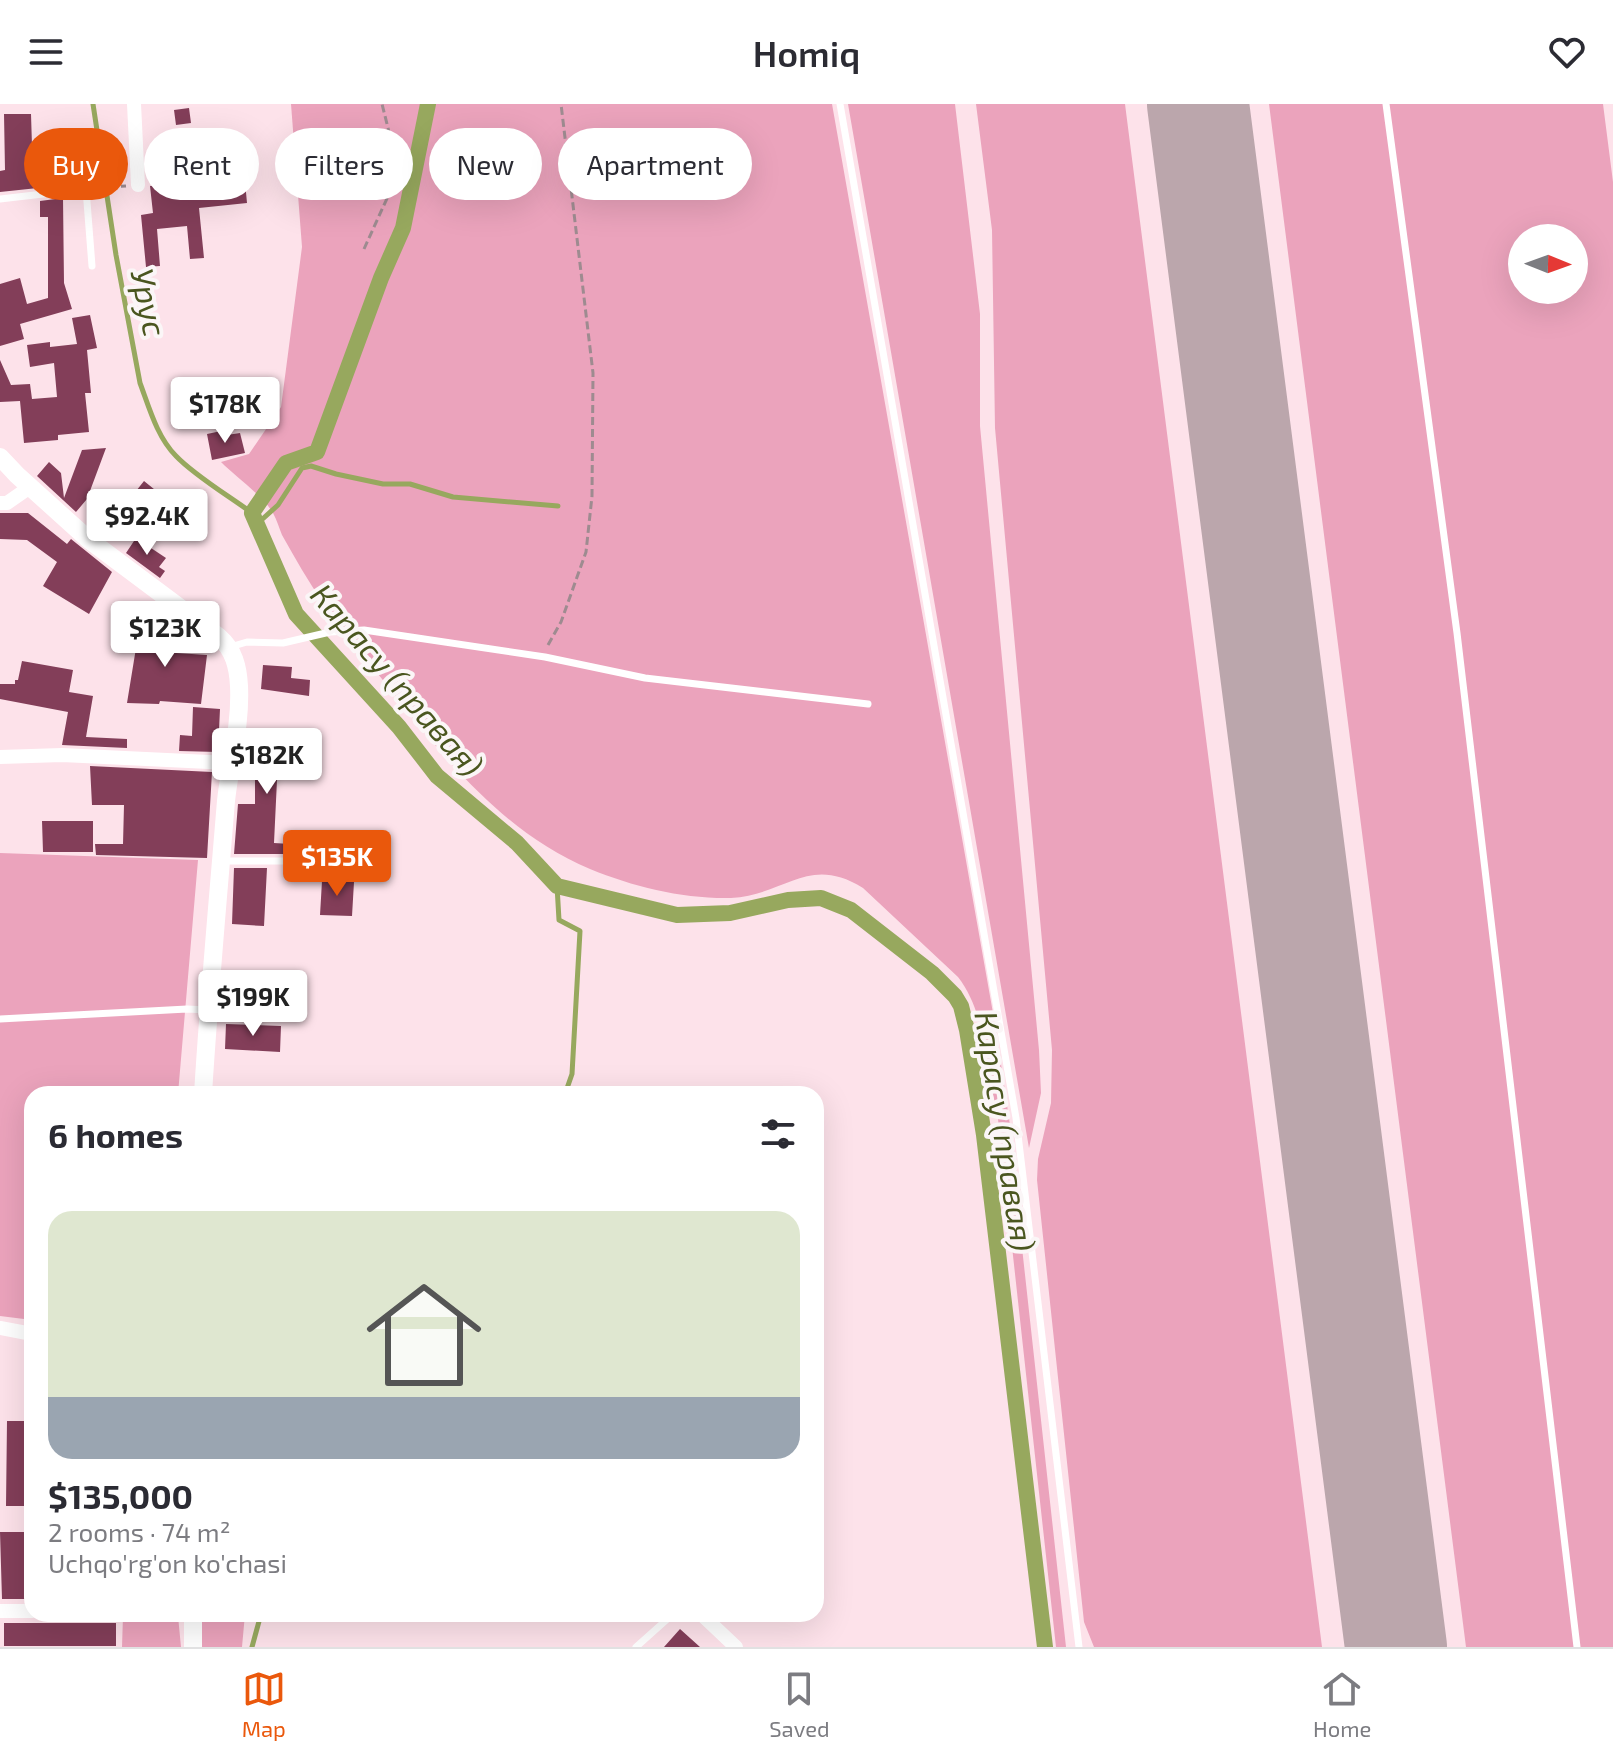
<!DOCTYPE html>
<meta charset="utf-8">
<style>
:root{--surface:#fff;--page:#f7f7f7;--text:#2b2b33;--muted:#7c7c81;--line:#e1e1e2;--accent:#ea580c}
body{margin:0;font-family:"Exo 2",sans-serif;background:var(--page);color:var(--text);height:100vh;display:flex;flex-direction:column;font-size:30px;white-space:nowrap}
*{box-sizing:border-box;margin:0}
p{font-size:26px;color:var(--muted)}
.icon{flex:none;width:44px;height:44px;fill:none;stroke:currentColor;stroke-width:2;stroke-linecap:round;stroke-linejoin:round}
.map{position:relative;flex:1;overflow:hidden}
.side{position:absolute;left:24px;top:982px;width:800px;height:536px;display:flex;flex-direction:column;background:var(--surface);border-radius:24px;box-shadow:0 8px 32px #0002}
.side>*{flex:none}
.guide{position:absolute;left:24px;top:24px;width:800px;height:72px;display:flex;gap:16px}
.needle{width:52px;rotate:91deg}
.tools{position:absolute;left:1508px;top:120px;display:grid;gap:16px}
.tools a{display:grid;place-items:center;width:80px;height:80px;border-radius:50%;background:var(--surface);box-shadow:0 8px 32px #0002;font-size:40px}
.price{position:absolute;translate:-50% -68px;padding:0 18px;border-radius:8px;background:#fff;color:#222;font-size:26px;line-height:52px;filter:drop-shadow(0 2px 4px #0008)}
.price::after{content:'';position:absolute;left:50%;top:48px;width:24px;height:18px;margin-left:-12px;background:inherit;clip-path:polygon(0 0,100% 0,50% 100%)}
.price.current{background:var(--accent);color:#fff}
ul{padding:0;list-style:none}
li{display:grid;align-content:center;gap:16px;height:424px;padding:0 24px}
li span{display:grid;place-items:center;height:248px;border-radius:24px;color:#555}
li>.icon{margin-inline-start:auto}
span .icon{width:144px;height:144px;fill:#fffc;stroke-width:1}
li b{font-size:34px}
h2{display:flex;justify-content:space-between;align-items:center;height:96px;padding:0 24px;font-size:34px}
.chip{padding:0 28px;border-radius:36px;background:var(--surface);box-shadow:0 8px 32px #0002;font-size:28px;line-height:72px}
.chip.current{background:var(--accent);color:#fff}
header{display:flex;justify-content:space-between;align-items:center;height:104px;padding:0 24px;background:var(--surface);font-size:36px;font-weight:600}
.tabs{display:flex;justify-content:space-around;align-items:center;height:112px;border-top:2px solid var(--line);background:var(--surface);font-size:22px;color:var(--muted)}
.tabs a{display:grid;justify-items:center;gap:4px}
.tabs .current{color:var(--accent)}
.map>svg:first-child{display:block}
.green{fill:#eba3bc;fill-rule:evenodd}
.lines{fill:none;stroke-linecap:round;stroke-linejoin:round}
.stream{stroke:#97a85e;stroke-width:5}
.canal{stroke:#97a85e;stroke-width:16}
.runway{stroke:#bba6ac;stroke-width:102}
.building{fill:#833e59}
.path{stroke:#9e8b90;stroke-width:3;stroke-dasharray:8 4;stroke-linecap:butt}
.lane{stroke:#fff;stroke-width:7}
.street{stroke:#fff;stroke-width:14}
.secondary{stroke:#fff;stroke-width:18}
.labels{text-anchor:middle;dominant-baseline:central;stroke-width:8;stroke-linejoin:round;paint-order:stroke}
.water-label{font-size:32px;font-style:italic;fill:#4a561f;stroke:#fbf6f7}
</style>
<header><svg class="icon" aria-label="menu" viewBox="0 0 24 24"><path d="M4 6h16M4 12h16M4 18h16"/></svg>Homiq<svg class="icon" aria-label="heart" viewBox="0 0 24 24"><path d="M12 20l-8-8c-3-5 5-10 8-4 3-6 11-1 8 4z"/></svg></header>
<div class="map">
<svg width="1613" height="1543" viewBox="0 0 1613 1543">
<rect width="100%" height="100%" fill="#fde2ea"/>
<path class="green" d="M 291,0 L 832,0 L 996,926 L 1013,1042 L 1015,1080 L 1066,1543 L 1056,1543 L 997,1006 C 983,961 988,912 958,873 L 863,784 C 808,750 786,791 731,794 C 683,795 634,783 590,765 C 500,727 440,649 382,575 C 362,550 340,525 323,499 C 308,477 295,454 282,431 C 279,424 277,416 273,409 C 263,392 235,372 221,358 L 249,350 L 281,303 L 302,143 Z
M 848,0 L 955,0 L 980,210 L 980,322 L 1039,946 L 1041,989 L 1029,1044 Z
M 976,0 L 1125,0 L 1322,1543 L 1094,1543 L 1084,1518 L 1037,1076 L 1038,1055 L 1051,999 L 1052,946 L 995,324 L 992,126 Z
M 1269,0 L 1603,0 L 1613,78 L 1613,1543 L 1466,1543 ZM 1522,134 L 1574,134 L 1574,186 L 1522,186 Z
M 0,749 L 198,756 L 178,990 L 32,990 L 32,1216 L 0,1212 Z
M 199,1510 L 245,1510 L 242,1543 L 200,1543 Z
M 123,1512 L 178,1512 L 181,1543 L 122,1543 Z"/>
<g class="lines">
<path class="stream" d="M 93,0 L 116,151 L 140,279 C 149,303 157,333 176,352 C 195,372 229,392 252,409
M 257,420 L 278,401 L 302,364 L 311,362 L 336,370 L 383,380 L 410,380 L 453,393 L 558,402
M 557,782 L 559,816 L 580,827 L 572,970 L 565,990
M 252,1543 L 261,1510"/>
<path class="canal" d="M 428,0 L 403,124 L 381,174 L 317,348 L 286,359 L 252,409 L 296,510 L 399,623 L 437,672 L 517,739 L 557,782 L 677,811 L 730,809 L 788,796 L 821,794 L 851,806 L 932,869 L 955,892 L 961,902 L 967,926 L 984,1031 L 1045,1543"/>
<path class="runway" d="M 1198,0 L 1396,1543"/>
</g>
<path class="building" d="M 189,4 L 191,19 L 176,21 L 174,6 Z
M 4,10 L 31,10 L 32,42 L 60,41 L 61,66 L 83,63 L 85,79 L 0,88 L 0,67 L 5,66 Z
M 243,56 L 247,99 L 199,104 L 204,154 L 190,155 L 187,122 L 157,125 L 160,162 L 146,163 L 141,111 L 153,109 L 150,82 L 172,80 L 172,85 L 187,84 L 188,89 L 233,84 L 230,58 Z
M 63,94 L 64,179 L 72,205 L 20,220 L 24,235 L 0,242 L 0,180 L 20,174 L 27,200 L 48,194 L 48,113 L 40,113 L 40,97 Z
M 90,211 L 97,244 L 87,246 L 91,289 L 85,289 L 89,328 L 58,331 L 58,336 L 24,339 L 20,297 L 0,298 L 0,256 L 11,281 L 30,280 L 32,295 L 57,293 L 54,259 L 30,263 L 27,241 L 50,238 L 50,243 L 77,240 L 72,214 Z
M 226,326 L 227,331 L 240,329 L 245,349 L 212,356 L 207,330 Z
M 106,344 L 87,395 L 76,408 L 37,372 L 49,358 L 61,369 L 64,394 L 82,346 Z
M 144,377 L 170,398 L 146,427 L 121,406 Z
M 0,409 L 28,409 L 67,440 L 71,435 L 112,468 L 89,510 L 43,482 L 57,458 L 27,436 L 0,435 Z
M 136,434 L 166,454 L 159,463 L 165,467 L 160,474 L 126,449 Z
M 161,506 L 178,520 L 161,548 L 207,551 L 201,600 L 160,597 L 159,600 L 127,599 L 136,544 Z
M 22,557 L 73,566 L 69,588 L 93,592 L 86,633 L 127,635 L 127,644 L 62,641 L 68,608 L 0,595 L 0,580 L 15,580 L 15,576 L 18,576 Z
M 263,561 L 292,563 L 291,574 L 310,576 L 309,592 L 261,585 Z
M 193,603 L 220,605 L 218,648 L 179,647 L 180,631 L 192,632 Z
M 255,631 L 321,635 L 320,648 L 287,646 L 287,656 L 278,655 L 274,739 L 290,740 L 290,750 L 234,750 L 238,700 L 255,700 Z
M 90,662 L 212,668 L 207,754 L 96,751 L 95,740 L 123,740 L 124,701 L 92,701 Z
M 42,717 L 93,717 L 93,748 L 43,748 Z
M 234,764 L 267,764 L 264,822 L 232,820 Z
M 322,777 L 354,778 L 352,812 L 320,811 Z
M 226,920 L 281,922 L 280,948 L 225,945 Z
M 7,1317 L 32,1317 L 32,1402 L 6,1402 Z
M 0,1428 L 28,1428 L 28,1462 L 32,1462 L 32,1495 L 2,1495 Z
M 4,1519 L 116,1519 L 116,1542 L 4,1542 Z
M 680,1525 L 700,1543 L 664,1543 Z"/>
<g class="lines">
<path class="path" d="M 97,84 L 126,82
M 364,145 L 394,79 L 389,28 L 382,0
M 548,541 L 561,518 L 586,448 L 592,392 L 593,269 L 561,0"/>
<path class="lane" d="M 840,0 L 1016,1014 L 1079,1543
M 1386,0 L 1457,529 L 1577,1543
M 0,95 L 86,85 L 92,162
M 230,543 L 247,538 L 283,539 L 330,528 L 364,526 L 545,553 L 645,574 L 868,600
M 223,757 L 334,757
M 0,915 L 187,905 L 208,906
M 636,1543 L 673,1510"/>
<path class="street" d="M 134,0 L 138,81
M 0,399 L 7,399 L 30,383
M 0,653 L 62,651 L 230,659
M 0,1224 L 32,1230
M 0,1507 L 32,1507
M 701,1510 L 736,1543"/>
<path class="secondary" d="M 0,353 L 17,371 L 88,435 L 219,533 C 234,546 238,563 239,582 C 241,621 230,659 226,697 C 218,795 209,892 203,990
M 193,1543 L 193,1510"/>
</g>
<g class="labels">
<g class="water-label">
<text transform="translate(150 198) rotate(78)">Урус</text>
<text transform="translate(398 575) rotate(49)">Карасу (правая)</text>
<text transform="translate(1006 1027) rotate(81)">Карасу (правая)</text>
</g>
</g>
</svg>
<div class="tools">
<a><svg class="needle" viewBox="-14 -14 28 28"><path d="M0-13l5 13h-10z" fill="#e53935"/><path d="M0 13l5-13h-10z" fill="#7c7c81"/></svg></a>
</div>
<b class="price" style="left:225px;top:341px">$178K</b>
<b class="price" style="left:147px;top:453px">$92.4K</b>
<b class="price" style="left:165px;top:565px">$123K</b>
<b class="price" style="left:267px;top:692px">$182K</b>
<b class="price current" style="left:337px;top:794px">$135K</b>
<b class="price" style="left:253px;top:934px">$199K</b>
<div class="guide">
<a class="chip current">Buy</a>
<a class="chip">Rent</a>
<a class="chip">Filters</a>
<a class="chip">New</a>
<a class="chip">Apartment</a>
</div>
<section class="side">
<h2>6 homes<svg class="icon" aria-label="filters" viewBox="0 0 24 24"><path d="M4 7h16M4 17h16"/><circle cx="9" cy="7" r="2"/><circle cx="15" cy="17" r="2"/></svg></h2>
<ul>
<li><span style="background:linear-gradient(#dfe7d0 75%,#9aa5b1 0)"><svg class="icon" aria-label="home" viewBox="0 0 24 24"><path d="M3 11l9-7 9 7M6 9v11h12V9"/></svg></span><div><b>$135,000</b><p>2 rooms · 74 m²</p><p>Uchqo'rg'on ko'chasi</p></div></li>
</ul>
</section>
</div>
<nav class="tabs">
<a class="current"><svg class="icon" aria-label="map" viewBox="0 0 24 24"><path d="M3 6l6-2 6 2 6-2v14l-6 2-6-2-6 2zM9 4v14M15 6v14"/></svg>Map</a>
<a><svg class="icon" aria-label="saved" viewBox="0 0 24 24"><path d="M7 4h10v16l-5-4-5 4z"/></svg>Saved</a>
<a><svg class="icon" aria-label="home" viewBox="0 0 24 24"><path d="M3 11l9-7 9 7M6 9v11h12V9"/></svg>Home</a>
</nav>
